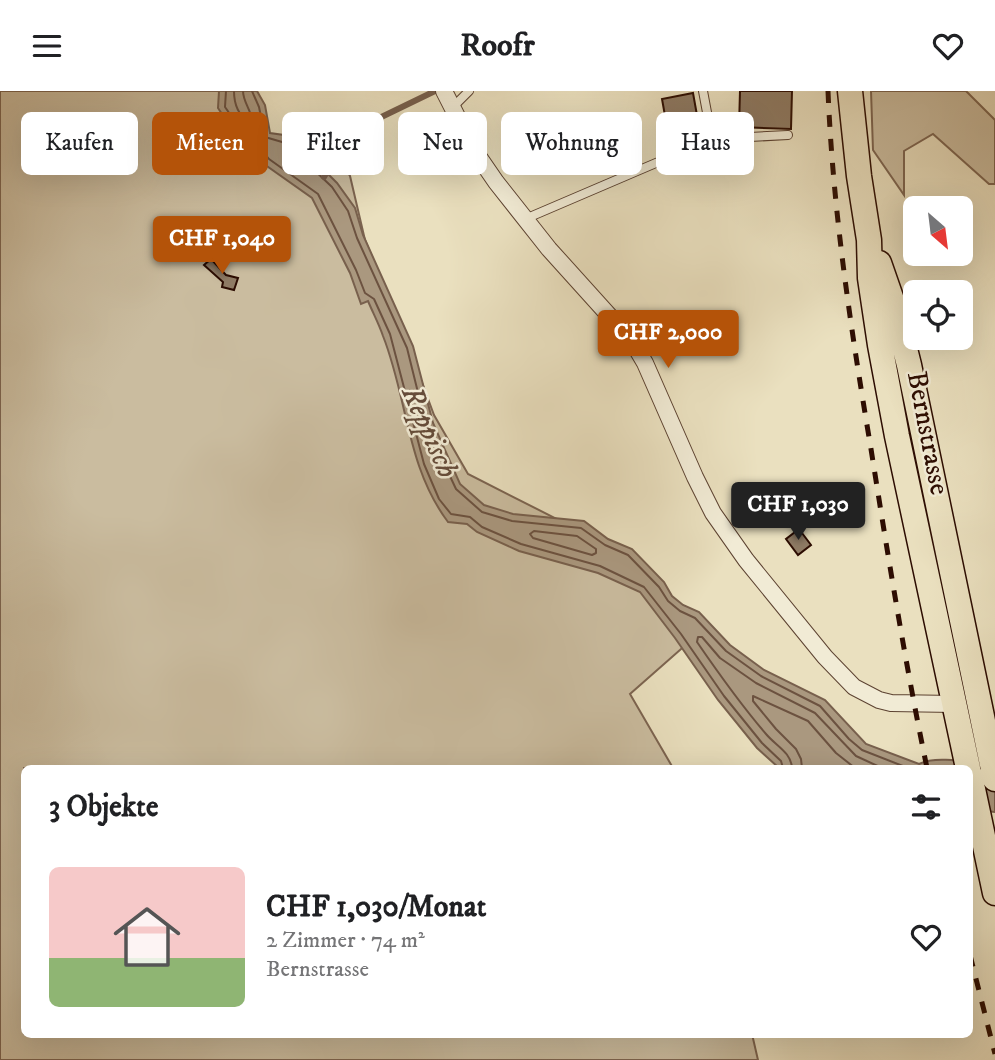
<!DOCTYPE html>
<html lang="de">
<meta charset="utf-8">
<style>
:root{--surface:#fff;--page:#f6f6f6;--text:#202124;--muted:#757577;--accent:#b45309}
body{margin:0;font-family:"IM FELL DW Pica",serif;background:var(--page);color:var(--text);height:100vh;display:flex;flex-direction:column;font-size:26px;white-space:nowrap}
*{box-sizing:border-box;margin:0}
p{font-size:23px;color:var(--muted)}
.icon{flex:none;width:38px;height:38px;fill:none;stroke:currentColor;stroke-width:2;stroke-linecap:round;stroke-linejoin:round}
.map{position:relative;flex:1;overflow:hidden}
.side{position:absolute;left:21px;top:674px;width:952px;height:273px;display:flex;flex-direction:column;background:var(--surface);border-radius:10px;box-shadow:0 7px 28px #0002}
.side>*{flex:none}
.top-card{position:absolute;left:21px;top:21px;width:954px;height:63px;display:flex;gap:14px}
.needle{width:46px;rotate:152deg}
.fabs{position:absolute;left:903px;top:105px;display:grid;gap:14px}
.fabs a{display:grid;place-items:center;width:70px;height:70px;border-radius:10px;background:var(--surface);box-shadow:0 7px 28px #0002;font-size:35px}
.price{position:absolute;translate:-50% -60px;padding:0 16px;border-radius:7px;background:var(--accent);color:#fff;font-size:23px;line-height:46px;filter:drop-shadow(0 2px 4px #0008)}
.price::after{content:'';position:absolute;left:50%;top:42px;width:21px;height:16px;margin-left:-10px;background:inherit;clip-path:polygon(0 0,100% 0,50% 100%)}
.price.selected{background:#222;color:#fff}
ul{padding:0;list-style:none}
li{display:flex;align-items:center;gap:21px;height:175px;padding:0 28px}
li span{display:grid;place-items:center;flex:none;width:196px;height:140px;border-radius:10px;color:#555}
li>.icon{margin-inline-start:auto}
span .icon{width:84px;height:84px;fill:#fffc;stroke-width:1}
li b{font-size:30px}
h2{display:flex;justify-content:space-between;align-items:center;height:84px;padding:0 28px;font-size:30px}
.tag{padding:0 24px;border-radius:10px;background:var(--surface);box-shadow:0 7px 28px #0002;font-size:24px;line-height:63px}
.tag.selected{background:var(--accent);color:#fff}
header{display:flex;justify-content:space-between;align-items:center;height:91px;padding:0 28px;background:var(--surface);font-size:32px;font-weight:700}
.map>svg:first-child{display:block}
.green{fill:#cabc9f;stroke:#7c6450;stroke-width:2}
.water{fill:#aa987f;stroke:#78604d;stroke-width:2}
.lines{fill:none;stroke-linecap:round;stroke-linejoin:round}
.shore{stroke:#6c5240;stroke-width:2}
.stream{stroke:#78604d;stroke-width:6}
.building{fill:#8f7b64;stroke:#2d0d02;stroke-width:2}
.lane-casing{stroke:#5c4231;stroke-width:10}
.street-casing{stroke:#5c4231;stroke-width:18}
.primary-casing{stroke:#2d0d02;stroke-width:27}
.lane{stroke:#f1ebd5;stroke-width:8}
.street{stroke:#f1ebd5;stroke-width:16}
.primary{stroke:#eae0bf;stroke-width:24}
.rail{stroke:#2d0d02;stroke-width:5;stroke-dasharray:12 12;stroke-linecap:butt}
.labels{text-anchor:middle;dominant-baseline:central;stroke-width:5;stroke-linejoin:round;paint-order:stroke}
.street-label{font-size:28px;fill:#2d0d02;stroke:#f1ebd5}
.water-label{font-size:30px;font-style:italic;fill:#654c3a;stroke:#f1ebd5}
</style>
<header><svg class="icon" aria-label="menu" viewBox="0 0 24 24"><path d="M4 6h16M4 12h16M4 18h16"/></svg>Roofr<svg class="icon" aria-label="heart" viewBox="0 0 24 24"><path d="M12 20l-8-8c-3-5 5-10 8-4 3-6 11-1 8 4z"/></svg></header>
<div class="map">
<svg width="995" height="969" viewBox="0 0 995 969">
<rect width="100%" height="100%" fill="#eae0bf"/>
<filter id="stains"><feTurbulence type="fractalNoise" baseFrequency=".00286" numOctaves="4"/><feColorMatrix values="0 0 0 0 .2 0 0 0 0 .09 0 0 0 0 .02 0 0 0 .5 -.17"/></filter>
<radialGradient id="worn" r=".72"><stop offset=".6" stop-color="#630" stop-opacity="0"/><stop offset="1" stop-color="#630" stop-opacity=".3"/></radialGradient>
<path class="green" d="M 0,0 L 246,0 L 274,70 L 329,52 L 350,85 L 365,149 L 400,232 L 434,324 L 468,383 L 608,454 L 697,544 L 630,603 L 673,677 L 24,677 L 24,943 L 752,943 L 758,969 L 0,969 Z
M 871,0 L 966,0 L 995,29 L 995,93 L 989,93 L 933,43 L 904,60 L 904,104 L 873,59 Z"/>
<path class="water" d="M 219,0 L 257,0 L 265,14 L 270,42 L 284,44 L 316,71 L 337,92 L 355,117 L 363,144 L 413,255 L 433,332 L 460,393 L 484,414 L 513,423 L 584,430 L 608,448 L 632,458 L 664,491 L 672,505 L 683,514 L 699,521 L 730,554 L 764,579 L 825,609 L 866,653 L 919,673 C 939,663 973,673 995,675 L 995,721 L 970,718 L 970,677 L 779,677 L 757,657 L 718,609 L 675,547 L 640,501 L 598,482 L 519,460 L 477,441 L 467,433 L 448,431 C 406,375 408,308 383,245 C 379,233 373,222 368,210 L 361,213 L 350,182 L 312,107 L 264,73 L 252,58 L 244,56 L 218,17 Z"/>
<g class="lines">
<path class="shore" d="M 226,0 L 225,16 L 248,49 L 257,53 L 269,68 L 318,103 L 356,179 L 365,202 L 374,208 L 390,243 L 424,373 L 439,408 L 451,423 L 470,426 L 482,436 L 521,453 L 600,475 L 644,496 L 681,543 L 724,605 L 762,652 L 781,670 L 783,677
M 234,0 C 234,13 238,24 249,31 L 252,28 C 250,18 243,10 243,0
M 252,0 L 259,16 L 265,46 L 282,51 L 311,76 L 332,96 L 348,120 L 357,147 L 407,257 L 426,334 L 456,398 L 482,421 L 512,430 L 581,437 L 605,454 L 628,464 L 659,496 L 668,510 L 680,520 L 695,527 L 726,560 L 761,585 L 820,615 L 849,648 L 862,659 L 908,677
M 534,440 L 577,445 L 596,458 L 596,462 L 592,464 L 533,447 L 530,443 Z
M 792,677 C 791,661 776,655 766,643 C 741,614 719,583 697,551 L 698,546 L 702,546 L 720,567 L 756,592 L 815,622 L 856,665 L 882,677
M 802,677 L 801,668 L 796,658 L 776,638 L 753,610 L 753,605 L 808,630 L 836,662 L 855,677"/>
<path class="stream" d="M 324,86 L 344,52 L 369,32 L 435,0"/>
</g>
<path class="building" d="M 740,0 L 792,0 L 791,38 L 739,36 Z
M 693,2 L 700,41 L 669,47 L 662,8 Z
M 187,131 L 196,141 L 189,148 L 180,137 Z
M 180,137 L 189,148 L 181,154 L 172,144 Z
M 211,168 L 226,184 L 238,187 L 234,199 L 222,196 L 223,191 L 204,174 Z
M 799,438 L 811,454 L 798,464 L 786,448 Z"/>
<g class="lines">
<defs>
<path id="lane" d="M 703,0 L 712,48
M 452,17 L 469,0
M 525,128 L 712,48 L 788,44"/>
<path id="street" d="M 444,0 L 474,59 L 496,91 L 549,158 L 632,250 L 645,272 L 695,386 L 713,422 L 746,469 L 825,566 L 854,596 L 879,609 L 891,612 L 954,613"/>
<path id="primary" d="M 850,0 L 859,85 L 869,149 L 870,187 L 880,254 L 897,345 L 968,677
M 879,172 L 895,218 L 909,274 L 995,688
M 970,684 L 995,802"/>
</defs>
<use href="#lane" class="lane-casing"/>
<use href="#street" class="street-casing"/>
<use href="#primary" class="primary-casing"/>
<use href="#lane" class="lane"/>
<use href="#street" class="street"/>
<use href="#primary" class="primary"/>
<path class="rail" d="M 828,0 C 833,121 851,239 871,358 C 888,465 905,571 927,677
M 970,864 L 995,963"/>
</g>
<g class="labels">
<g class="street-label">
<text transform="translate(928 342) rotate(79)">Bernstrasse</text>
</g>
<g class="water-label">
<text transform="translate(429 341) rotate(66)">Reppisch</text>
</g>
</g>
<rect width="100%" height="100%" filter="url(#stains)"/>
<rect width="100%" height="100%" fill="url(#worn)"/>
</svg>
<div class="fabs">
<a><svg class="needle" viewBox="-14 -14 28 28"><path d="M0-13l5 13h-10z" fill="#e53935"/><path d="M0 13l5-13h-10z" fill="#757577"/></svg></a>
<a><svg class="icon" aria-label="locate" viewBox="0 0 24 24"><circle cx="12" cy="12" r="6"/><path d="M12 2v4M12 18v4M2 12h4M18 12h4"/></svg></a>
</div>
<b class="price" style="left:222px;top:185px">CHF 1,040</b>
<b class="price" style="left:668px;top:279px">CHF 2,000</b>
<b class="price selected" style="left:798px;top:451px">CHF 1,030</b>
<div class="top-card">
<a class="tag">Kaufen</a>
<a class="tag selected">Mieten</a>
<a class="tag">Filter</a>
<a class="tag">Neu</a>
<a class="tag">Wohnung</a>
<a class="tag">Haus</a>
</div>
<section class="side">
<h2>3 Objekte<svg class="icon" aria-label="filters" viewBox="0 0 24 24"><path d="M4 7h16M4 17h16"/><circle cx="9" cy="7" r="2"/><circle cx="15" cy="17" r="2"/></svg></h2>
<ul>
<li><span style="background:linear-gradient(#f6c9c9 65%,#8fb573 0)"><svg class="icon" aria-label="home" viewBox="0 0 24 24"><path d="M3 11l9-7 9 7M6 9v11h12V9"/></svg></span><div><b>CHF 1,030/Monat</b><p>2 Zimmer · 74 m²</p><p>Bernstrasse</p></div><svg class="icon" aria-label="heart" viewBox="0 0 24 24"><path d="M12 20l-8-8c-3-5 5-10 8-4 3-6 11-1 8 4z"/></svg></li>
</ul>
</section>
</div>
